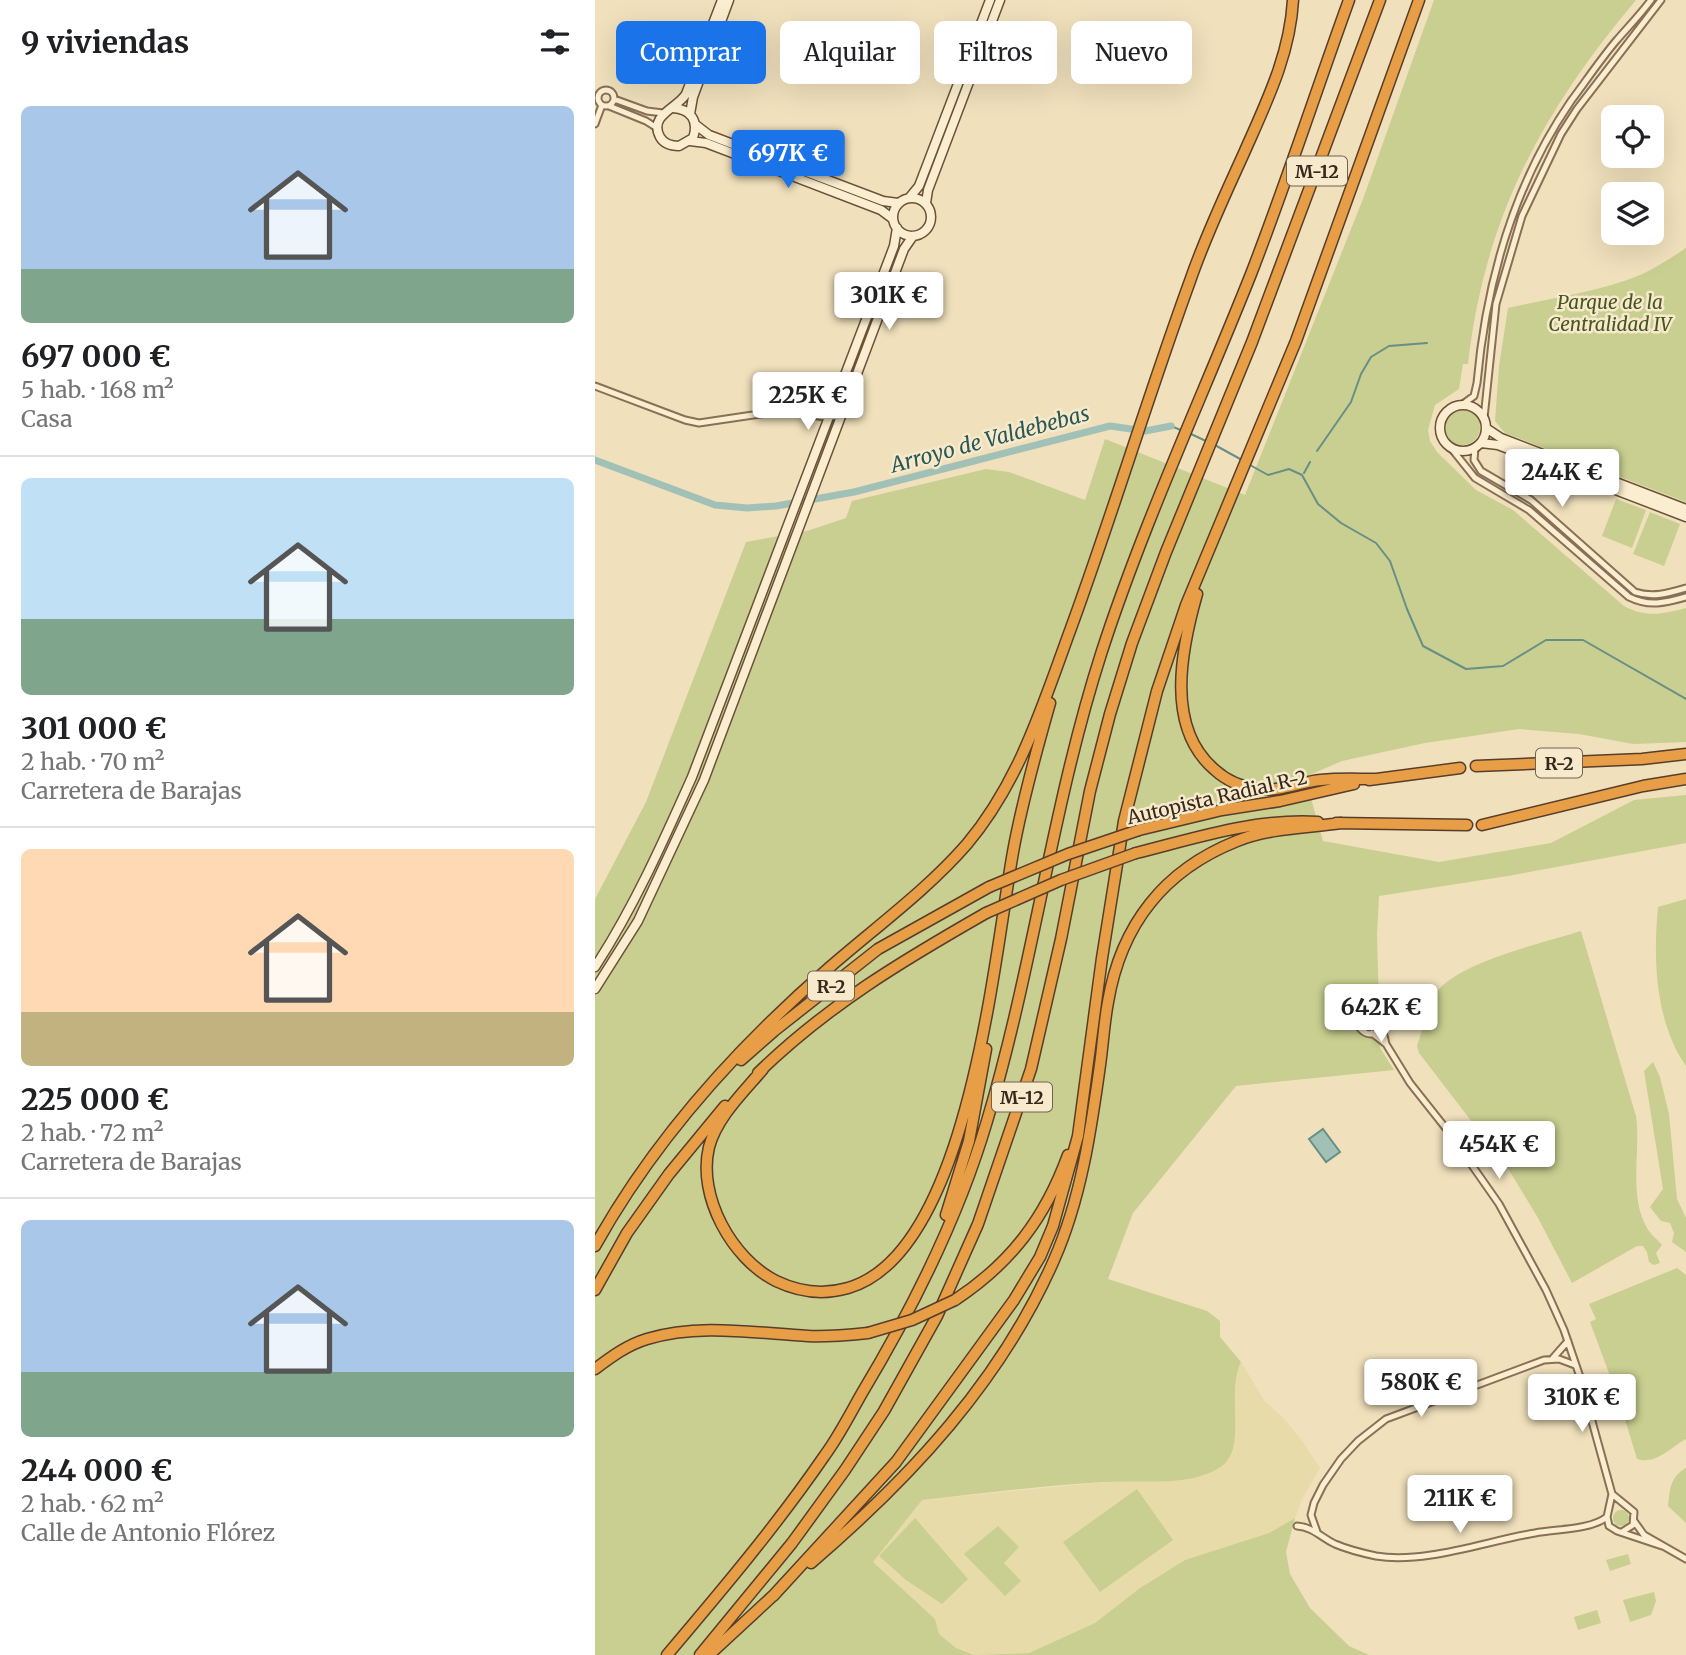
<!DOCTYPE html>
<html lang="es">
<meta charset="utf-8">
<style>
:root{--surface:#fff;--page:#f6f6f6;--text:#202124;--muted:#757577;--line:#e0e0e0;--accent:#1a73e8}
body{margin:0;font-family:Merriweather,serif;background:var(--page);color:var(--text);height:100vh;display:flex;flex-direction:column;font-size:26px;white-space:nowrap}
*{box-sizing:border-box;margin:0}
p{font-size:23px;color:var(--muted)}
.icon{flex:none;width:38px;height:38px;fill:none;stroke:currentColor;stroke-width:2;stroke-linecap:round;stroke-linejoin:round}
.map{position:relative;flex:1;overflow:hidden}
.side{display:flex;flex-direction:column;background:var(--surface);width:595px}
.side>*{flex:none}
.top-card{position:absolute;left:21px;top:21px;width:665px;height:63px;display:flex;gap:14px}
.controls{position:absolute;left:1006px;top:105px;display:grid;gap:14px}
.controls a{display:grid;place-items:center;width:63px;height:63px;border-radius:10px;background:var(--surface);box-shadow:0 7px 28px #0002;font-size:35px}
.price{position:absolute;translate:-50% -60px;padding:0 16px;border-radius:7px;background:#fff;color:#222;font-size:23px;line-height:46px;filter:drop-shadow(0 2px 4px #0008)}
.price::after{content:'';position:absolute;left:50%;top:42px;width:21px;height:16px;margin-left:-10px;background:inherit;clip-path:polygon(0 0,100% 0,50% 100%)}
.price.selected{background:var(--accent);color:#fff}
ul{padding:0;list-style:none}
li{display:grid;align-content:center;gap:14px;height:371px;padding:0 21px}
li+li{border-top:2px solid var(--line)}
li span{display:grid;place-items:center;height:217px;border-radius:10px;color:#555}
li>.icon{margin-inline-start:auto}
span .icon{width:126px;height:126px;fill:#fffc;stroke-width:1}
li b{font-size:30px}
h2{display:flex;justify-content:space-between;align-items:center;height:84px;padding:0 21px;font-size:30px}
.tag{padding:0 24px;border-radius:10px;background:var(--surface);box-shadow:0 7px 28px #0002;font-size:24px;line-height:63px}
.tag.selected{background:var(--accent);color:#fff}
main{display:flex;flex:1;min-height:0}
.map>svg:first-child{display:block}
.farmland{fill:#e7dca9}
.green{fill:#c8cf90}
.water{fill:#a1c1b7;stroke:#688f85;stroke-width:2}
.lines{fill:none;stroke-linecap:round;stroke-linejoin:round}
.stream{stroke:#688f85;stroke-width:2}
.canal{stroke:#a1c1b7;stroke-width:7}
.street-casing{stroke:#897055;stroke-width:9}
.secondary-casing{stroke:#6b5138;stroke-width:11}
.highway-casing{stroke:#563e2a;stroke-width:13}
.street{stroke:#fbeed0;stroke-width:5}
.secondary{stroke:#fbeed0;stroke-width:8}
.highway{stroke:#e79e46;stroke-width:10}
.highway-bridge-casing{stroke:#563e2a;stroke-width:13;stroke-linecap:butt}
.highway-bridge{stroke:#e79e46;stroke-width:10}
.labels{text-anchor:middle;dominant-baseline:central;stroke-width:5;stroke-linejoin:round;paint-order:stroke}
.shield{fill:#f7eacc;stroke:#716250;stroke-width:2}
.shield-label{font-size:18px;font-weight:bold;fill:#37281b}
.park-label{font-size:19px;font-style:italic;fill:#485520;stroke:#f7eacc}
.street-label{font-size:19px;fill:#37281b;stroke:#f7eacc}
.water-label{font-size:21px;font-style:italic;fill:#295855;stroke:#f7eacc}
</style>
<main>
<section class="side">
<h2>9 viviendas<svg class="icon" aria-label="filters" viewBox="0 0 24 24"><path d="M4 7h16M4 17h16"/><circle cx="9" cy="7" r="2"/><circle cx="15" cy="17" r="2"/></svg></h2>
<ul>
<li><span style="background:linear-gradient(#a9c7e8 75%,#7fa58c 0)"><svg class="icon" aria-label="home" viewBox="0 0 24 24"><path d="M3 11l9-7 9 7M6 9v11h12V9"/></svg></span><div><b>697 000 €</b><p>5 hab. · 168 m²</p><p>Casa</p></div></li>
<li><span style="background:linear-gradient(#bfe0f5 65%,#7fa58c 0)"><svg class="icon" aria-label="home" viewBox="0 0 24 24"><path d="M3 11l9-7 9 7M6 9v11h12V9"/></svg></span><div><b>301 000 €</b><p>2 hab. · 70 m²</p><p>Carretera de Barajas</p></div></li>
<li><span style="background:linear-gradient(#ffd9b3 75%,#c2b280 0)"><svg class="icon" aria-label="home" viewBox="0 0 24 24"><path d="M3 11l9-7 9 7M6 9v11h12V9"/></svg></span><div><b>225 000 €</b><p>2 hab. · 72 m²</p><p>Carretera de Barajas</p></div></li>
<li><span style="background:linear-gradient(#a9c7e8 70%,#7fa58c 0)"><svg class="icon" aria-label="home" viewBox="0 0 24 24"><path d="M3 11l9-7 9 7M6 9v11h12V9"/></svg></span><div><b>244 000 €</b><p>2 hab. · 62 m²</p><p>Calle de Antonio Flórez</p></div></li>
</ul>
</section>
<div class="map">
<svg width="1091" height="1655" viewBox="0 0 1091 1655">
<rect width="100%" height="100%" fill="#f0e0bc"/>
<path class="farmland" d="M 646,1362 L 669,1400 L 690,1420 L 708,1442 L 725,1468 L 707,1499 L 700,1518 L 674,1533 L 590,1560 L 545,1588 L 500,1623 L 434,1653 L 379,1655 L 361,1648 L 344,1634 L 340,1619 L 278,1562 L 327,1500 L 511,1482 L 597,1478 L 614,1473 L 639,1441 L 639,1400 L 642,1370 Z"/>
<path class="green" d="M 839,0 L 1041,0 C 947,112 890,216 873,364 L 868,364 L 864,389 L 840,405 L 833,430 L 835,441 L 842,452 L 881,490 L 918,510 L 1029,606 C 1051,618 1068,614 1091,608 L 1091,742 L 1038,744 L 984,734 L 924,729 L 830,743 L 747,761 L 710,777 L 728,841 L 844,862 L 956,843 L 1039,800 L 1091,795 L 1091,843 L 913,876 L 784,896 L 782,934 L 785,1048 L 799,1070 L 641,1086 L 538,1213 L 513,1279 L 612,1311 L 625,1321 L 625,1337 L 646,1362 C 632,1389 649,1441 632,1461 C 625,1470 610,1475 599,1478 C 570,1484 538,1480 508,1482 C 448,1486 387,1493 327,1500 L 278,1562 L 340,1619 L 344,1634 L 361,1648 L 379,1655 L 434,1653 L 500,1623 L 545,1588 L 590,1560 L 674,1533 L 700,1518 L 691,1552 L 695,1574 L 715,1608 L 754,1646 L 774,1655 L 0,1655 L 0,899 L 51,802 L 151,542 L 212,531 L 251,518 L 257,501 L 391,469 L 414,472 L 490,500 L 510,439 L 650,495 L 768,199 Z
M 1091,248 L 1091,502 L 910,433 L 900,421 L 904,366 L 913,308 C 956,298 1004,292 1045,275 C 1061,268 1076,258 1091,248 Z
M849 427a18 18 0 1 1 36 0a18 18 0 1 1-36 0Z
M 1021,499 L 1051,510 L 1037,548 L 1007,536 Z
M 1055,512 L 1085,524 L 1069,566 L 1038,554 Z
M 1091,899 L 1091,1066 C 1060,1022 1058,958 1063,907 Z
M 986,931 L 1041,1116 C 1046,1152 1033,1195 1052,1228 C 1055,1234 1062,1239 1067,1245 L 1061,1253 L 1065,1263 L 1059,1265 L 1054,1262 L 1052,1252 L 1048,1246 L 1042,1246 L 977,1283 L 943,1218 L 914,1170 L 824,1053 L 822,1046 C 828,1030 831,1010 840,995 C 857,963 952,942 986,931 Z
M 1058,1062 L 1065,1077 L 1074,1114 L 1082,1199 L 1091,1218 L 1091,1252 L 1077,1242 L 1079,1233 L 1075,1223 L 1066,1221 L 1055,1207 L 1068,1189 L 1049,1071 Z
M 1082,1268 L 1091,1275 L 1091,1439 C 1075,1448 1061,1465 1042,1459 L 1025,1403 L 995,1322 L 1001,1319 L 994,1304 Z
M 1091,1468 L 1091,1523 L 1073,1506 C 1075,1489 1075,1477 1091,1468 Z
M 542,1489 L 578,1540 L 505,1592 L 468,1542 Z
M1018 1518a8 8 0 1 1 16 0a8 8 0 1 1-16 0Z
M 320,1518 L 373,1579 L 347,1604 L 311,1580 L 284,1556 Z
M 403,1526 L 424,1547 L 409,1563 L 426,1581 L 410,1596 L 369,1554 Z
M 1033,1554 L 1036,1564 L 1015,1571 L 1011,1560 Z
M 1059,1592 L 1061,1601 L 1056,1615 L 1035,1622 L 1028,1600 Z
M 1002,1610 L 1006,1623 L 983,1630 L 979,1617 Z"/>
<path class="water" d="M 728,1129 L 745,1152 L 731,1162 L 714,1139 Z"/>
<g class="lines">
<path class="stream" d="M 576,426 L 588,431
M 596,434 L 613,442
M 618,444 L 647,460
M 722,451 L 756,402 L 766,374 L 776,357 L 794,346 L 832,343
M 655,465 L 673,475 L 694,469 L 707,475 L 723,504 L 746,523 L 781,543 L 795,561 L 812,609 L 828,646 L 871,669 L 908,666 L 951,640 L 988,640 L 1091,699
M 709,473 L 715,462"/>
<path class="canal" d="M 0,460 L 120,505 L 152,508 L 181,506 L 259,492 L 515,426 L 550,431 L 576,426"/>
<defs>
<path id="street" d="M3 98a8 8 0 1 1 16 0a8 8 0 1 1-16 0Z
M 19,99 L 52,111 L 68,113
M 14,106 L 51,121 L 62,128
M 0,124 L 7,105
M 0,386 L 90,420 L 104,423 L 192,410 C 212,412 228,421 247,415
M 868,404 L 879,396 L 882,383 C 891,283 919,184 976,101 C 991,81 1005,60 1021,41 C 1033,27 1045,15 1056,0
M 889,418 L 901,304 L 927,216 L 966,134 L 982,109 L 1066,0
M 856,448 L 880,478 L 934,510 L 1034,597 C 1054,607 1070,603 1091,597
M 880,448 L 879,460 L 886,471 L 936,500 L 1040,592 C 1058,598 1074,593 1091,588
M763 1021a13 13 0 1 1 26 0a13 13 0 1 1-26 0Z
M 777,1033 L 791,1044 L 787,1027
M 791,1044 L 815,1083 L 853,1131 L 904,1204 L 951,1290 L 969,1330 L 984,1374 L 1017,1494 L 1012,1517 L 1014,1526 L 1022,1531 L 1067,1546
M 958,1358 L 973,1341
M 1017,1494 L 1039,1512 L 1038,1525 L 1027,1532
M 1039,1521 L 1049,1535 L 1091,1559
M 702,1526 C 718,1527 727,1538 740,1544 C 754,1550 767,1553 781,1556 C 831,1564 891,1541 940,1533 C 961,1529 995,1530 1012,1517
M 722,1532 L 716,1515 L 719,1503 L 728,1485 L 746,1459 L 763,1441 L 791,1419 L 949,1360 L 964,1359 L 980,1365"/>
<path id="secondary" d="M 78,108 C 96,109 104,121 98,138 L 84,146 C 76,146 69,144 65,137 C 53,115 83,108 91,94 L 127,0
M 95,114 L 98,97 L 134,0
M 101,125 L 114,135 L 288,201 L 303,203
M 95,141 L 111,143 L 286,210 L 298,219
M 315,197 L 324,186 L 395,0
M298 217a19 19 0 1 1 38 0a19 19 0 1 1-38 0Z
M 331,203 L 333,190 L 405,0
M845 428a23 23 0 1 1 46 0a23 23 0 1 1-46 0Z
M 891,428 L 906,438 L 1091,509
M 886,443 L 903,445 L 1091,517
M 0,967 C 39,907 68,842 97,777 L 299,246 L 302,228
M 0,989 L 43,921 L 109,780 L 309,249 L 318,236"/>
<path id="highway" d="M 602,594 C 586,650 570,728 620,770 C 632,781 647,787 663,789 C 686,792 704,782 726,780 C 744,778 762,779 779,779
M 881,766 L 1047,759 L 1091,754
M 774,780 L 865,768
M 741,823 L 872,825
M 887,825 L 1048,786 L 1091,779
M 544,830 L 627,810 L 685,801 L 759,784
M 541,853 C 601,838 661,818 723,822
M 146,1060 L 179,1031 L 283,949 L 394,887
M 168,1069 C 149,1092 122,1117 114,1147 C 102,1196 137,1259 181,1281 C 204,1292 229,1295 253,1288 C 374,1253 399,957 418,852 C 427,802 441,752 455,703
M 163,1073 C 233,1005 307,961 391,913
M 351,1215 L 374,1141 L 391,1049
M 0,1246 C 59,1140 144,1046 235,967 C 281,927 332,890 372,844 C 425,781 448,704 476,628 C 518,513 553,396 595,281 C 610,237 630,195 649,153 C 671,103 695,55 698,0
M 0,1290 L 32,1233 L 74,1174 L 130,1106
M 360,1300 C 416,1263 450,1218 473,1155
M 0,1369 C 16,1357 32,1345 52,1339 C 103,1323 160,1333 213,1336 C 233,1337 253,1335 273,1333
M 216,1563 C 315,1478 406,1381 459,1260 C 486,1199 496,1130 505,1065 C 508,1044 509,1023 513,1002 C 526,925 569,870 642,841 C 674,828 712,828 746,823
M 178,1596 L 301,1462 L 419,1300 L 445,1257 L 458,1226 L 483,1136 L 507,958 L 529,821 L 562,691 L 591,605 L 701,341 L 824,0
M 72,1655 C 127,1590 182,1525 230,1455 C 244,1436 255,1414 267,1393 C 318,1308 364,1216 392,1121 C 438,968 457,807 506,654 C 548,524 606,400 656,274 C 691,184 721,91 754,0
M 105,1655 L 197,1543 L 250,1470 L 289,1411 L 342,1316 L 383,1224 L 436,1069 L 466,939 L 495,791 L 515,714 L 537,643 L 571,552 L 657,342 L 785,0
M 114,1655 L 181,1593"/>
</defs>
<use href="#street" class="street-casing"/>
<use href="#secondary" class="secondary-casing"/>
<use href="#highway" class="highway-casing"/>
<use href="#street" class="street"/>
<use href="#secondary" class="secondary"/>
<use href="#highway" class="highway"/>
<defs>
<path id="highway-bridge" d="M 394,887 L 473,854 L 544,830
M 391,913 L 466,880 L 541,853
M 273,1333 L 317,1320 L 360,1300"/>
</defs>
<use href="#highway-bridge" class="highway-bridge-casing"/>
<use href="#highway-bridge" class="highway-bridge"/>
</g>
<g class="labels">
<g class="shield">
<rect x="692" y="156.5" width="60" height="29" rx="5"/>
<rect x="941" y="748.5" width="46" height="29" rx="5"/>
<rect x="213" y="971.5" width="46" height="29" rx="5"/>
<rect x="397" y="1082.5" width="60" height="29" rx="5"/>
</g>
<g class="shield-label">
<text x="722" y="171">M-12</text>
<text x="964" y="763">R-2</text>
<text x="236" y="986">R-2</text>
<text x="427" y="1097">M-12</text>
</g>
<g class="park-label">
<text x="1015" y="302">Parque de la<tspan x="1015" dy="22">Centralidad IV</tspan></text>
</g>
<g class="street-label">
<text transform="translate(622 797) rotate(-13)">Autopista Radial R-2</text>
</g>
<g class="water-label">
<text transform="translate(395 439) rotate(-15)">Arroyo de Valdebebas</text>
</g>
</g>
</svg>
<div class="controls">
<a><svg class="icon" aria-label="locate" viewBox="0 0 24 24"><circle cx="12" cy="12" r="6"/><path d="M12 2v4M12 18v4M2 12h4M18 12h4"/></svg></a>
<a><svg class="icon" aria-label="layers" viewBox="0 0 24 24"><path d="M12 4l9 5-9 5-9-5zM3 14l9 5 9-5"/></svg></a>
</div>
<b class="price selected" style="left:193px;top:190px">697K €</b>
<b class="price" style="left:294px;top:332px">301K €</b>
<b class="price" style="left:213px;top:432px">225K €</b>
<b class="price" style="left:967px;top:509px">244K €</b>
<b class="price" style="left:786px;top:1044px">642K €</b>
<b class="price" style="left:904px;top:1181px">454K €</b>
<b class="price" style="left:826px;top:1419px">580K €</b>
<b class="price" style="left:987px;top:1434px">310K €</b>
<b class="price" style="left:865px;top:1535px">211K €</b>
<div class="top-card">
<a class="tag selected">Comprar</a>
<a class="tag">Alquilar</a>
<a class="tag">Filtros</a>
<a class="tag">Nuevo</a>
</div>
</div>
</main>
